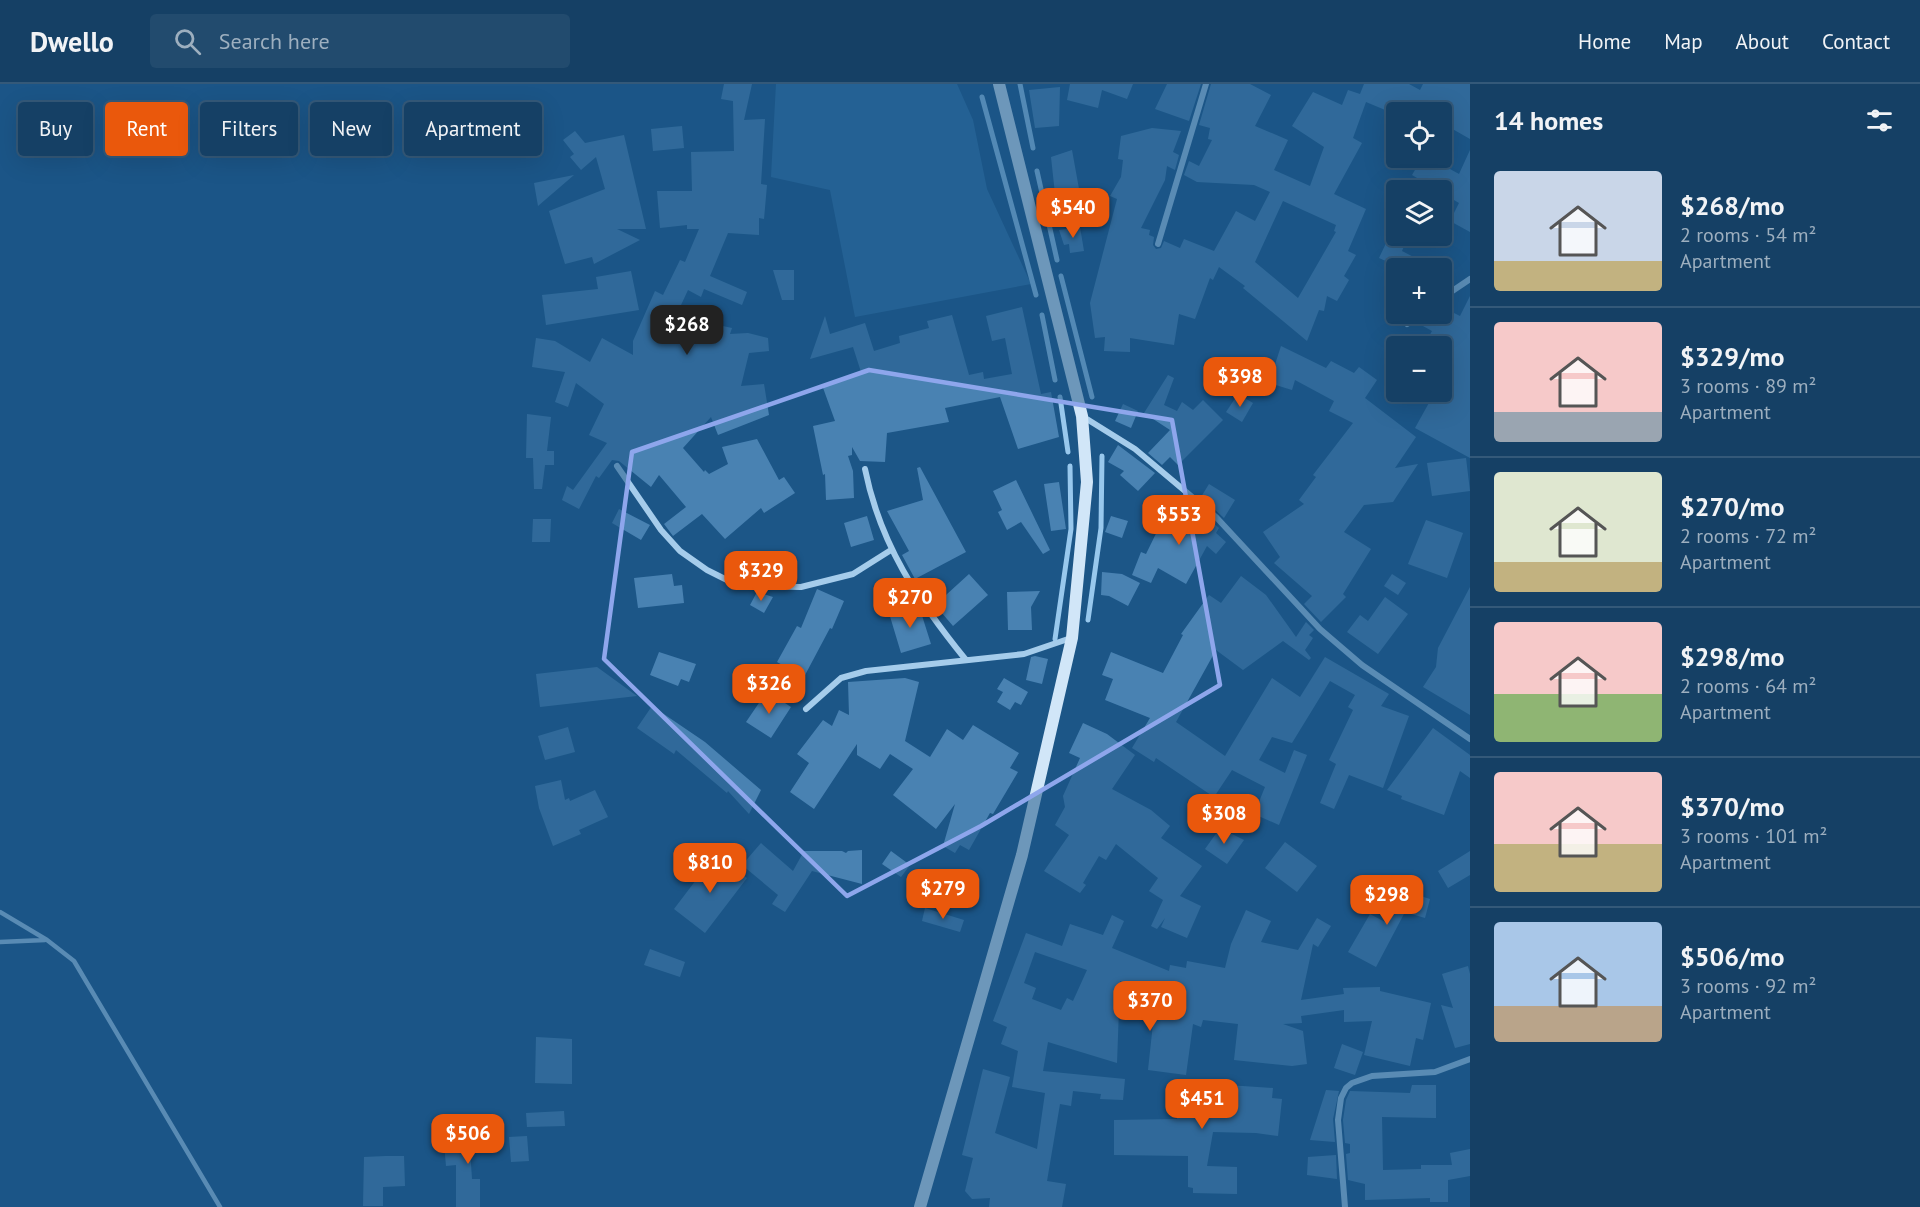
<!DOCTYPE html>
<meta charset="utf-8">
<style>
:root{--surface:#154065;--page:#224b6e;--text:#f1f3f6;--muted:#9dafbf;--line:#345979;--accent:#ea580c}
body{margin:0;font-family:"PT Sans",sans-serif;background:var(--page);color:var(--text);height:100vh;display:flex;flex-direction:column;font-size:22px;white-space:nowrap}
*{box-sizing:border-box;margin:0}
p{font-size:20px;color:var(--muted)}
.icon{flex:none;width:33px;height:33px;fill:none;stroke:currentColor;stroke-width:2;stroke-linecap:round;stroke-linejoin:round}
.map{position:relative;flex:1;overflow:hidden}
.side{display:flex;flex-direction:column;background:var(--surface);width:450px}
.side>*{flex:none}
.banner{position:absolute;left:18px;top:18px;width:570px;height:54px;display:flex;gap:12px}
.buttons{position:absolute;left:1386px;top:18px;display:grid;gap:12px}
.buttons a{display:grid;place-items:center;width:66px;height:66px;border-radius:6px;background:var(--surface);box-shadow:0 6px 24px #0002,0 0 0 2px var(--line);font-size:30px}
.price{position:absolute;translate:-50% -51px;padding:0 14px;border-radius:12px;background:var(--accent);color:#fff;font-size:20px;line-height:39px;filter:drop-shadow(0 2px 3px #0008)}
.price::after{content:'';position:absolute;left:50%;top:36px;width:18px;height:14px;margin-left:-9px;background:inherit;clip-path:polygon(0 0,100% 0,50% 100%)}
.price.selected{background:#222;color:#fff}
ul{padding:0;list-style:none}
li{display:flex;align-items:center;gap:18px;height:150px;padding:0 24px}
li+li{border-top:2px solid var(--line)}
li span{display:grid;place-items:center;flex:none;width:168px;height:120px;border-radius:6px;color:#555}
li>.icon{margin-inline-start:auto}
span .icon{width:72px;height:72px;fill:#fffc;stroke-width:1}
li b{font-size:26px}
h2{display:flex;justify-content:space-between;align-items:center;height:72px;padding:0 24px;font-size:26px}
.pill{padding:0 21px;border-radius:6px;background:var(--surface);box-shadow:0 6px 24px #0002,0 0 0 2px var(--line);font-size:21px;line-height:54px}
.pill.selected{background:var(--accent);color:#fff}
header{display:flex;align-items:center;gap:36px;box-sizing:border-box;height:84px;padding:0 30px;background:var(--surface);border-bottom:2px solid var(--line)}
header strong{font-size:28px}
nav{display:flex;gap:33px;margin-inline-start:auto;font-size:21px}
.search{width:420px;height:54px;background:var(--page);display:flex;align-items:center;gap:15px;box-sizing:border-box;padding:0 21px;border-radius:6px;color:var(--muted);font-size:22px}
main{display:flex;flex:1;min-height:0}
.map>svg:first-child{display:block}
.green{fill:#3070a5}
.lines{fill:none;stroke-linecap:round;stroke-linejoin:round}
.stream{stroke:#98c8ed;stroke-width:5}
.building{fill:#4982b2;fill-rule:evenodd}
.service{stroke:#a5cceb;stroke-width:4.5}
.minor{stroke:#a5cceb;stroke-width:6}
.secondary{stroke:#d1e6f8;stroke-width:12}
.marked{fill:none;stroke:#8ea6ec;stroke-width:4.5;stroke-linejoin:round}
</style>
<header>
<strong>Dwello</strong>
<div class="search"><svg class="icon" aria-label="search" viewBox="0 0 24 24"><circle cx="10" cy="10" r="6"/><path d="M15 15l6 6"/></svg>Search here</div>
<nav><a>Home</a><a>Map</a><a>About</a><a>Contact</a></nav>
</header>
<main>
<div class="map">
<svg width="1470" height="1123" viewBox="0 0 1470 1123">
<rect width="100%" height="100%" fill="#1c5687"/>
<path class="green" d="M 776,0 L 957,0 L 973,36 L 987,105 L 1031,200 L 855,233 L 830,106 L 771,93 Z"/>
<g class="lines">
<path class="stream" d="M 1020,0 L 1033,64
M 982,13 L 1036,211
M 1037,87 L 1057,176
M 1061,192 L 1092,313
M 1042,231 L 1055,296
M 1060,313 L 1068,368
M 1088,536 L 1101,444 L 1102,372
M 1055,555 L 1071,445 L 1070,382"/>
</g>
<path class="building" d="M 724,0 L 752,0 L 744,36 L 765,35 L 761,100 L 767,101 L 764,135 L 759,134 L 759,151 L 728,149 L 710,192 L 747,208 L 742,221 L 704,205 L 701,213 L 688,206 L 674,236 L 705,254 L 709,239 L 732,244 L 730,250 L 748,249 L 768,254 L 769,267 L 749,269 L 741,302 L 764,300 L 769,331 L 718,351 L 711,333 L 683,364 L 704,388 L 705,386 L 709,390 L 728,380 L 722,363 L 757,355 L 779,396 L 784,393 L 795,409 L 764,429 L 761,424 L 725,455 L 702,430 L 673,452 L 664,440 L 686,423 L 659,391 L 651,403 L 619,377 L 612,376 L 599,394 L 596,392 L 579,425 L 562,416 L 567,402 L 573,406 L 607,359 L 589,351 L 604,320 L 576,299 L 568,323 L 555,318 L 565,288 L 532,283 L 536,254 L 555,257 L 590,278 L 602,254 L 633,271 L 633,257 L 655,207 L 663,211 L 680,176 L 685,178 L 699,145 L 687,145 L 687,141 L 660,144 L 657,107 L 692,107 L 691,68 L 734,67 L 733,17 L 721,15 Z
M 1070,0 L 1133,0 L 1127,15 L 1102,6 L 1098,24 L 1067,16 Z
M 1167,0 L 1201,0 L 1189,37 L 1155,25 Z
M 1211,0 L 1250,0 L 1271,11 L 1255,42 L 1288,56 L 1274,86 L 1310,102 L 1324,63 L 1292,42 L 1313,8 L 1342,21 L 1348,6 L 1360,10 L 1364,0 L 1409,0 L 1420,6 L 1423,0 L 1470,0 L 1470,55 L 1442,39 L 1442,28 L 1390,28 L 1366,18 L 1353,54 L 1362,59 L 1334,110 L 1366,125 L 1348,167 L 1356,171 L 1344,192 L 1349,196 L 1337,217 L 1327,212 L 1324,227 L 1319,226 L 1307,257 L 1243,204 L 1245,202 L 1219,183 L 1213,196 L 1210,194 L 1195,235 L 1179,230 L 1174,261 L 1130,254 L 1130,268 L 1104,267 L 1105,253 L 1095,254 L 1090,219 L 1117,115 L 1110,112 L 1121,93 L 1123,76 L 1118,75 L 1121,52 L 1152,44 L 1181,47 L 1173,68 L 1179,71 L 1175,86 L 1167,82 L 1165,96 L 1141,144 L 1150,146 L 1149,151 L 1154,153 L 1153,161 L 1156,165 L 1161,164 L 1164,157 L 1180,164 L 1184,155 L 1214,167 L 1236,127 L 1255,137 L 1270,108 L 1254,101 L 1197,98 L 1184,91 L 1189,77 L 1199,82 L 1212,56 L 1208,55 L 1210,44 L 1199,41 ZM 1283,117 L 1336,141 L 1334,147 L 1336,148 L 1298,214 L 1255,178 Z
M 1060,3 L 1059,42 L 1035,44 L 1029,6 Z
M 682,42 L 684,64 L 653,67 L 651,45 Z
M 575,47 L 585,59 L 624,51 L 646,145 L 617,145 L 640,156 L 594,180 L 592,173 L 565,180 L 549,127 L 605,105 L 596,73 L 581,86 L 570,73 L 574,70 L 563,56 Z
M 1072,66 L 1081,116 L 1056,119 L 1051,73 Z
M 1470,66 L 1470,148 L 1450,137 L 1459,119 L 1412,91 L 1422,74 L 1430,74 L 1459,90 Z
M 574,91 L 538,122 L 534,99 Z
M 1080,143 L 1084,167 L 1070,169 L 1069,160 L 1064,161 L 1059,146 Z
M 1389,153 L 1405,160 L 1402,167 L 1435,184 L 1401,184 L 1379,174 Z
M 773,186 L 794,186 L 794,216 L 782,216 Z
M 631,187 L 639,226 L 546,241 L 542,211 L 598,205 L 596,193 Z
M 1470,212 L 1470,374 L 1415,344 L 1435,308 L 1442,308 L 1442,262 L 1424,262 L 1432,247 L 1423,242 L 1430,230 L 1442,230 L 1442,223 L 1460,232 Z
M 1022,223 L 1041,310 L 1051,308 L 1059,353 L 1018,365 L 1000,313 L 945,324 L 949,338 L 887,349 L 885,378 L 860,377 L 852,363 L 852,371 L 848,372 L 853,387 L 854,414 L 826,416 L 825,390 L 823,391 L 813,342 L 835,337 L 822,301 L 861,288 L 853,263 L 810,275 L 825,232 L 830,250 L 865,239 L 874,267 L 900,259 L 899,252 L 929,244 L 927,237 L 952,231 L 969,291 L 983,288 L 984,295 L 1012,290 L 1005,254 L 992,257 L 986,232 Z
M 1281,262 L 1326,284 L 1331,277 L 1354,289 L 1359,283 L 1377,296 L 1365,314 L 1416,353 L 1395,384 L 1418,380 L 1393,418 L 1364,421 L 1344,448 L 1371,465 L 1343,510 L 1346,513 L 1321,538 L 1304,520 L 1312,512 L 1274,479 L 1280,473 L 1263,448 L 1304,420 L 1299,416 L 1316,393 L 1313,391 L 1353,339 L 1329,327 L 1334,317 L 1295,296 L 1292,306 L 1269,299 Z
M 1168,291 L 1174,294 L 1164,321 L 1177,327 L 1182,318 L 1193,326 L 1203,316 L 1223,336 L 1178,381 L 1170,373 L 1162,381 L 1148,369 L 1170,346 L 1144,329 Z
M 1238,310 L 1253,319 L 1242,338 L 1226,328 Z
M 1123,320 L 1138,327 L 1131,344 L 1115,337 Z
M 527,330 L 551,333 L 547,367 L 554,367 L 554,381 L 545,381 L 542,405 L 534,405 L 533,374 L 526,374 Z
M 1118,361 L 1155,389 L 1138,407 L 1120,391 L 1124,387 L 1108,378 Z
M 1466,374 L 1470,407 L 1432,412 L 1427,379 Z
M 920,383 L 966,468 L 915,495 L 902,471 L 909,467 L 887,427 L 923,416 L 917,384 Z
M 1016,396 L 1050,466 L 1043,470 L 1021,438 L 1007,446 L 998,428 L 1002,426 L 993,407 Z
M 1059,398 L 1066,445 L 1051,447 L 1044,400 Z
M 1209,400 L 1235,416 L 1224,434 L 1201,413 Z
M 1196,423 L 1219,444 L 1216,449 L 1226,458 L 1216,470 L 1207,462 L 1186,500 L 1158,484 L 1151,499 L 1132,491 L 1141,468 L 1146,470 L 1168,425 L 1188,435 Z
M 619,425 L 650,441 L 641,456 L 612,439 Z
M 867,432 L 874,456 L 851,463 L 844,439 Z
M 1111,432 L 1128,437 L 1122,454 L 1105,448 Z
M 533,435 L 551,435 L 550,458 L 532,458 Z
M 1426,436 L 1463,449 L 1447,494 L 1408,480 Z
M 1102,488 L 1122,490 L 1140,499 L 1128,522 L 1109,512 L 1101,511 Z
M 672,490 L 674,502 L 682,501 L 684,519 L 638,524 L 634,494 Z
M 969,490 L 988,511 L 953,542 L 935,521 Z
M 1392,490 L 1406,499 L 1398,511 L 1384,502 Z
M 1241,492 L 1266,511 L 1296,553 L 1306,538 L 1314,546 L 1309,551 L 1313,554 L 1305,566 L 1311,574 L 1309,576 L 1283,557 L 1243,586 L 1216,566 L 1176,638 L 1225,672 L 1272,594 L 1300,613 L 1325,573 L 1389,610 L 1381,622 L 1409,632 L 1383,704 L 1349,691 L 1334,725 L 1320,719 L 1336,680 L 1329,676 L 1353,626 L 1348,623 L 1355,611 L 1330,597 L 1292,659 L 1272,653 L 1259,676 L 1285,689 L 1294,666 L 1307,671 L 1279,741 L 1254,730 L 1265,703 L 1232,686 L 1214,713 L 1156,674 L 1154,678 L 1132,664 L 1150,634 L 1105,616 L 1113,595 L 1102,591 L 1111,568 L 1163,589 L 1183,551 L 1181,550 L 1209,511 L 1221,519 Z
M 1470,503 L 1470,631 L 1423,603 L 1436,583 L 1438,564 Z
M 817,505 L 844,517 L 832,545 L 830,544 L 804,593 L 777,578 L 797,542 L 801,544 Z
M 1040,507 L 1031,523 L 1032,546 L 1008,546 L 1007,508 Z
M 757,508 L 773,513 L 764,529 L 750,521 Z
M 1385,513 L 1408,530 L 1378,570 L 1347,548 L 1360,531 L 1368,537 Z
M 913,522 L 919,522 L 931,560 L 901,569 L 889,529 Z
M 659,568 L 696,580 L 689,598 L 681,595 L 678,602 L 650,591 Z
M 1035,572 L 1048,575 L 1042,600 L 1026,596 L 1031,573 Z
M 597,583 L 637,612 L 540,623 L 536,590 Z
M 905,594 L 919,598 L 905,657 L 930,673 L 947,645 L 963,656 L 973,641 L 1019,669 L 1010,684 L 1018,688 L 993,730 L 990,729 L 969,766 L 960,761 L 955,769 L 943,762 L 955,720 L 936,745 L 893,711 L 913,685 L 890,670 L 880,685 L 857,671 L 857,660 L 814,725 L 790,708 L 809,679 L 797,670 L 823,636 L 832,642 L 839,626 L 849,631 L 848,598 Z
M 1004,594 L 1028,608 L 1021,621 L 1015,618 L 1010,626 L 997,618 L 1003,608 L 997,605 Z
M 767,607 L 791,623 L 771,654 L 746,638 Z
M 652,622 L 705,658 L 761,706 L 749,730 L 728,707 L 727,709 L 676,666 L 674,670 L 637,644 Z
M 1083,639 L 1107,650 L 1135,671 L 1112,705 L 1151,726 L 1170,742 L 1161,754 L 1202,782 L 1180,812 L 1201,822 L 1187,854 L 1161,843 L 1165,834 L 1157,845 L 1151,842 L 1163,816 L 1149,807 L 1158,794 L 1116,760 L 1106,776 L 1099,772 L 1083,799 L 1086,801 L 1080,809 L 1044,787 L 1069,751 L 1055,741 L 1065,723 L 1063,712 L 1080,674 L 1069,669 Z
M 568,643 L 575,668 L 545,676 L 538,652 Z
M 1433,644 L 1470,671 L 1470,694 L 1460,687 L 1444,731 L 1401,715 L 1402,712 L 1387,706 Z
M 561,696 L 565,716 L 569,714 L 570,717 L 595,706 L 608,733 L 579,746 L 581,750 L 553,762 L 539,724 L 535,702 Z
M 1220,744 L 1244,756 L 1227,780 L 1205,765 Z
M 1285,758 L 1317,782 L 1297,808 L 1265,784 Z
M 761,759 L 793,787 L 804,767 L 842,767 L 846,769 L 848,767 L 862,766 L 862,800 L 812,787 L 785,828 L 772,820 L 778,811 L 742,781 Z
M 891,767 L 910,781 L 901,793 L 882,780 Z
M 1470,767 L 1470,791 L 1448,804 L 1438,787 Z
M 715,771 L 747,794 L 705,849 L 674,825 Z
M 934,793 L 949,798 L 941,823 L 928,814 Z
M 1395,804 L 1430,815 L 1425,834 L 1405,828 L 1376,883 L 1348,868 L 1370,830 L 1385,838 Z
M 925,824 L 964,836 L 960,848 L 922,837 Z
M 1246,826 L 1271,837 L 1261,858 L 1298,866 L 1317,834 L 1331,842 L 1318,863 L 1313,860 L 1301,916 L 1344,910 L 1343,904 L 1380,903 L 1380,907 L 1431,919 L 1423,956 L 1416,954 L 1410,982 L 1364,971 L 1372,937 L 1344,938 L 1344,926 L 1301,932 L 1302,939 L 1283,940 L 1303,947 L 1307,980 L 1292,982 L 1234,976 L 1238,940 L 1203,936 L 1201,943 L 1193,940 L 1186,991 L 1148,986 L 1156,912 L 1120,897 L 1117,979 L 1048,958 L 1043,987 L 1125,995 L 1123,1016 L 1100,1015 L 1101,1010 L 1073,1007 L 1071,1022 L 1060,1020 L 1047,1097 L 1066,1100 L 1062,1123 L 989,1123 L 990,1114 L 972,1115 L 965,1107 L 973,1074 L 962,1071 L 983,985 L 1010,993 L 995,1049 L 1037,1065 L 1045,1009 L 1012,1003 L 1018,967 L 1001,960 L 1007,943 L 993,937 L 1026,849 L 1062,862 L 1070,840 L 1103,851 L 1112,831 L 1124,837 L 1112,864 L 1169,887 L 1170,881 L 1186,884 L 1187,877 L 1225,884 L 1231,860 ZM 1035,868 L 1087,886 L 1073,917 L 1067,914 L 1061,926 L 1032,915 L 1036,904 L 1024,899 Z
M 650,865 L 685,878 L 680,893 L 644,881 Z
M 1468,882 L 1470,890 L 1470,960 L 1455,964 L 1441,921 L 1453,924 L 1442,890 Z
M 536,953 L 572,955 L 572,1000 L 535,999 Z
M 1342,960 L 1363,968 L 1355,991 L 1334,984 Z
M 1183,998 L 1273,1004 L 1272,1014 L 1282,1015 L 1278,1052 L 1256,1049 L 1213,1048 L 1207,1082 L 1237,1083 L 1237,1110 L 1193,1109 L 1193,1104 L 1188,1103 L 1188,1072 L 1114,1071 L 1114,1036 L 1177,1035 Z
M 1412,1001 L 1436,1001 L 1436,1034 L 1382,1033 L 1383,1086 L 1421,1085 L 1421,1081 L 1452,1081 L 1450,1069 L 1470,1065 L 1470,1092 L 1448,1096 L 1448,1118 L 1430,1118 L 1430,1114 L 1365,1116 L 1365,1100 L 1348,1096 L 1346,1070 L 1350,1069 L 1350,1060 L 1345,1059 L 1343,1036 L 1346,1016 L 1350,1007 L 1410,1009 Z
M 1326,1006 L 1339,1007 L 1333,1035 L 1335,1058 L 1310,1056 Z
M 564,1027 L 565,1042 L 527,1043 L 526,1029 Z
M 498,1047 L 499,1063 L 470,1065 L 472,1095 L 480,1095 L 480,1123 L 456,1123 L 456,1081 L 446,1082 L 444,1059 L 456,1058 L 456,1051 Z
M 527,1052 L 529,1077 L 511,1078 L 509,1053 Z
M 1336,1071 L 1337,1095 L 1307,1091 L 1308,1073 Z
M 386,1072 L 404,1072 L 405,1102 L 383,1103 L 383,1122 L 363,1122 L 364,1073 Z"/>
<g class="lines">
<path class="service" d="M 0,828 L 47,856 L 74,877 L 220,1123
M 0,858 L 45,856"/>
<path class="minor" d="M 1158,160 L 1206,0
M 1442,214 L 1470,195
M 1407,240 L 1420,230
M 1082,332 L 1135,365 L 1216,433 L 1320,545 L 1362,581 L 1470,655
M 617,382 L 661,446 L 680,467 L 707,486 L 739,502 L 801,503 L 853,490 L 891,466
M 865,385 C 880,460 918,517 966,576
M 806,625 L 841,594 L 866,587 L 1024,570 L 1071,554
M 1345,1123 L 1338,1036 L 1341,1014 L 1346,1004 L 1352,999 L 1372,992 L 1435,988 L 1470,975"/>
<path class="secondary" d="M 920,1123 L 1022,771 L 1072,554 L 1087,398 L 1082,332 L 999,0"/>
</g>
<path d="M0 0H1470V1123H0ZM 869,286 L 1172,336 L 1220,601 L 981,742 L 847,812 L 604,575 L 632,368 Z" fill="#1c5687" fill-opacity=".55" fill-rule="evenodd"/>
<path class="marked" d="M 869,286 L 1172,336 L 1220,601 L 981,742 L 847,812 L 604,575 L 632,368 Z"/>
</svg>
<div class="buttons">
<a><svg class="icon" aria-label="locate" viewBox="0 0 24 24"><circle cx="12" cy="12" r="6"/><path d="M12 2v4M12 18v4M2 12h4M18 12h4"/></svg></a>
<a><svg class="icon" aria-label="layers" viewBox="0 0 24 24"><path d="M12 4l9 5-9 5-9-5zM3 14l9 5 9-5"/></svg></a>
<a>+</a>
<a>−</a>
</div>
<b class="price" style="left:1073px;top:155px">$540</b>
<b class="price selected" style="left:687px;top:272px">$268</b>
<b class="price" style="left:1240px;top:324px">$398</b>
<b class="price" style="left:1179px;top:462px">$553</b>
<b class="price" style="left:761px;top:518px">$329</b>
<b class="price" style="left:910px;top:545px">$270</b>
<b class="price" style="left:769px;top:631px">$326</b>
<b class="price" style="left:1224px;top:761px">$308</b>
<b class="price" style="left:710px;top:810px">$810</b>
<b class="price" style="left:943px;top:836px">$279</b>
<b class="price" style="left:1387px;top:842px">$298</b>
<b class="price" style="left:1150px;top:948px">$370</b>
<b class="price" style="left:1202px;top:1046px">$451</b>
<b class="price" style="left:468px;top:1081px">$506</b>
<div class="banner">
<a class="pill">Buy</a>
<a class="pill selected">Rent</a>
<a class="pill">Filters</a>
<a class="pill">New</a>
<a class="pill">Apartment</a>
</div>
</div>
<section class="side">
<h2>14 homes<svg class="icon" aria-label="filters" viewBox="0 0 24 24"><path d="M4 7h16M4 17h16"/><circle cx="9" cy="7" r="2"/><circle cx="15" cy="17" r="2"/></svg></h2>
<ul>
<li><span style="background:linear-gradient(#c9d6e8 75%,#c2b280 0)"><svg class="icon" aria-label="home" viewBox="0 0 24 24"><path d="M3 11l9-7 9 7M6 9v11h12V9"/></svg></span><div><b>$268/mo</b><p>2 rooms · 54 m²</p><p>Apartment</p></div></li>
<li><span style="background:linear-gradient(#f6c9c9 75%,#9aa5b1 0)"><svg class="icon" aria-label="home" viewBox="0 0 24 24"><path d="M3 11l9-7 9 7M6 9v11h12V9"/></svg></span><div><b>$329/mo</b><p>3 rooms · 89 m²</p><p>Apartment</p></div></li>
<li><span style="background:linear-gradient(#dfe7d0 75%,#c2b280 0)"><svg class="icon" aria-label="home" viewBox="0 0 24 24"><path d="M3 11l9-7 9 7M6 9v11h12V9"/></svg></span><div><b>$270/mo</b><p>2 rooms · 72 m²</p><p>Apartment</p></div></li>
<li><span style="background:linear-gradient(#f6c9c9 60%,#8fb573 0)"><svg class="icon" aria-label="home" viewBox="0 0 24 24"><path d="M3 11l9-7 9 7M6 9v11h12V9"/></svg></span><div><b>$298/mo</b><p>2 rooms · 64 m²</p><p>Apartment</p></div></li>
<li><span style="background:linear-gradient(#f6c9c9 60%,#c2b280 0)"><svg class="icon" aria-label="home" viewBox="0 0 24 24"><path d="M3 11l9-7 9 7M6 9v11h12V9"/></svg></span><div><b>$370/mo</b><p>3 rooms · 101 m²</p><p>Apartment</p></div></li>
<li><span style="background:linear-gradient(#a9c7e8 70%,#b9a48a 0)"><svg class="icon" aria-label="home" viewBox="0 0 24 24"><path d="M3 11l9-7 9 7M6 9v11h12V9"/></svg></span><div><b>$506/mo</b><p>3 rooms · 92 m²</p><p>Apartment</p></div></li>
</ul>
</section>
</main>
